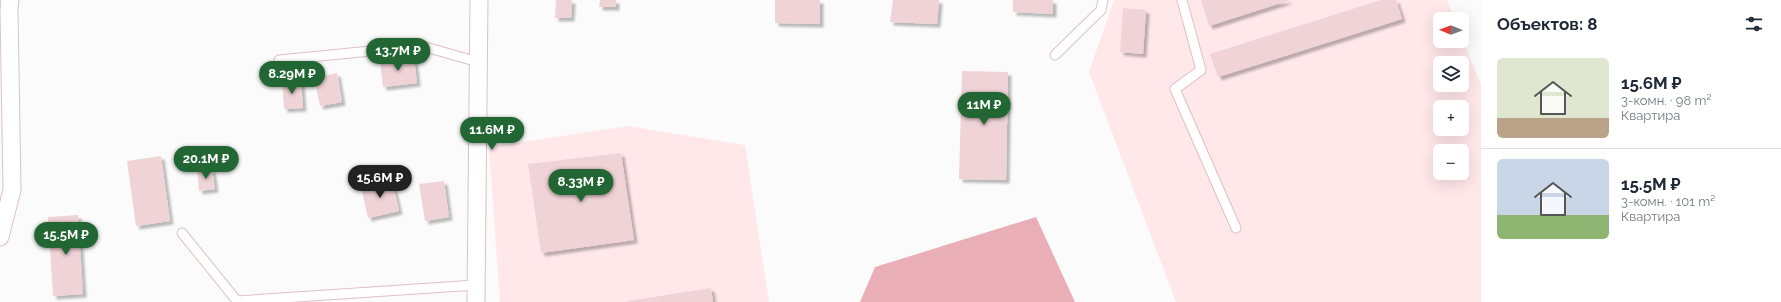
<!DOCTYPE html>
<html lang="ru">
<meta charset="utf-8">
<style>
:root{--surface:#fff;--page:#f2f2f3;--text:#1f2937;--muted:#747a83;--line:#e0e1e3;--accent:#226733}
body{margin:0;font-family:Raleway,sans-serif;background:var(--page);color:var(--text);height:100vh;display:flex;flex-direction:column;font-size:15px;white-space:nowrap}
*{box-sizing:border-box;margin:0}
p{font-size:13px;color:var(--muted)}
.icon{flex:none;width:22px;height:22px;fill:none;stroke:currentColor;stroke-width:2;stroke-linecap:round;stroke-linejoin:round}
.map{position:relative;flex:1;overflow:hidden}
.side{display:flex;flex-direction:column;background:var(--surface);width:300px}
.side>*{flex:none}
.needle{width:26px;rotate:271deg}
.fabs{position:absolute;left:1433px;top:12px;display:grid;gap:8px}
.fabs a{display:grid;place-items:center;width:36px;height:36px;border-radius:6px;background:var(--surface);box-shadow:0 4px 16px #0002;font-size:20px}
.price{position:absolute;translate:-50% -34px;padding:0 9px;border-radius:14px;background:var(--accent);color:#fff;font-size:13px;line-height:26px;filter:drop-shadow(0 1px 2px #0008)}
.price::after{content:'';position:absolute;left:50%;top:24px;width:12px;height:9px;margin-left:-6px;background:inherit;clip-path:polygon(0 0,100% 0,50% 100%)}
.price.active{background:#222;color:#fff}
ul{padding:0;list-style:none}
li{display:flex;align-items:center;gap:12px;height:100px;padding:0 16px}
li+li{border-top:1px solid var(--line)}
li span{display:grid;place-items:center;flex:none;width:112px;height:80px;border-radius:6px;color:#555}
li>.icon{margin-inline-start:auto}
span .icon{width:48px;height:48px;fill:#fffc;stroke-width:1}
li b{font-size:17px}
h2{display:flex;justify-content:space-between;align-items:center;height:48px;padding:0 16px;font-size:17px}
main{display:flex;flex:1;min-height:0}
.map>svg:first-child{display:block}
.built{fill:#ffe7ea;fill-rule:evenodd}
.forest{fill:#eaaeb7}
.building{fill:#f0d3d6;filter:url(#shadow)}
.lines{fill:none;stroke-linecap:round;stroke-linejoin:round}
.lane-casing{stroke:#ddc0c4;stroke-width:11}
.street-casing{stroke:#ddc0c4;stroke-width:19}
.lane{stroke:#fff;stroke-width:9}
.street{stroke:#fff;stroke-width:17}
</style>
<main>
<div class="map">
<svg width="1481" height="302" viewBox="0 0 1481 302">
<defs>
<filter id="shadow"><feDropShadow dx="3.5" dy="3.5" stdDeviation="1" flood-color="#0004"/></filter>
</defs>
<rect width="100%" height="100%" fill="#fbfbfb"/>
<path class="built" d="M 1114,0 L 1447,0 L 1454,19 L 1440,19 L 1440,41 L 1462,41 L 1462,38 L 1481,85 L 1481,302 L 1176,302 L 1089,72 ZM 1440,63 L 1462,63 L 1462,85 L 1440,85 ZM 1440,107 L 1462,107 L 1462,129 L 1440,129 ZM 1440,151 L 1462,151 L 1462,173 L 1440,173 Z
M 628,126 L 745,145 L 769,302 L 500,302 L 489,147 Z"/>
<path class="forest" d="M 1036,217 L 1075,302 L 860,302 L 875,267 Z"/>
<path class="building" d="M 556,0 L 572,0 L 571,18 L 555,18 Z
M 600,0 L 616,0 L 616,7 L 599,7 Z
M 775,0 L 820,0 L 820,24 L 775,23 Z
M 893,0 L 939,0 L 937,24 L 890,22 Z
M 1013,0 L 1053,0 L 1053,14 L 1013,12 Z
M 1201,0 L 1290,0 L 1209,26 Z
M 1381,0 L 1396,0 L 1402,19 L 1218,77 L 1210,54 Z
M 1123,8 L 1146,10 L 1143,54 L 1120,52 Z
M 414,57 L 417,83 L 383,87 L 380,61 Z
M 962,71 L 1008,72 L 1006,180 L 959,179 Z
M 337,73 L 342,102 L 320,106 L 314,78 Z
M 301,81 L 303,108 L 284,109 L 282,82 Z
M 621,153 L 634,240 L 541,253 L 528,164 Z
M 161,156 L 170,221 L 136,226 L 127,161 Z
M 212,169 L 215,189 L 199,191 L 197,171 Z
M 392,180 L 399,211 L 368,218 L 361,187 Z
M 444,181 L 449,217 L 425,221 L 419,184 Z
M 78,215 L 83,294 L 53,296 L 48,217 Z
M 711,288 L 713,302 L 628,302 L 628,301 Z"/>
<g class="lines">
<defs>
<path id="lane" d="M 1182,0 L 1201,70 L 1175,89 L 1236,228
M 1055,55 L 1101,10 L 1103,0
M 279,60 L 422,46 L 478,62
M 182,233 L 237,301 L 476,285"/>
<path id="street" d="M 0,237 L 12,190 L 9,10 L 10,0
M 476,302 L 479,0"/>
</defs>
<use href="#lane" class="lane-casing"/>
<use href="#street" class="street-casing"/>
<use href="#lane" class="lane"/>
<use href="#street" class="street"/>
</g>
</svg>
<div class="fabs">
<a><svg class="needle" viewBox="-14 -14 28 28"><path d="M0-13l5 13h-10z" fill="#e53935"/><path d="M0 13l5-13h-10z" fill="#747a83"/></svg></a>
<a><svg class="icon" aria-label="layers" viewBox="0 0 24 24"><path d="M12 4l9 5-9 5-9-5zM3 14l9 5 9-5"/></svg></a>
<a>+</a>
<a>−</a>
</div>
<b class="price" style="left:398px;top:72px">13.7M ₽</b>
<b class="price" style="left:292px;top:95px">8.29M ₽</b>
<b class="price" style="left:984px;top:126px">11M ₽</b>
<b class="price" style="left:492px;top:151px">11.6M ₽</b>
<b class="price" style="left:206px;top:180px">20.1M ₽</b>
<b class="price active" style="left:380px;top:199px">15.6M ₽</b>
<b class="price" style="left:581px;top:203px">8.33M ₽</b>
<b class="price" style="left:66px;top:256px">15.5M ₽</b>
</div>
<section class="side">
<h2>Объектов: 8<svg class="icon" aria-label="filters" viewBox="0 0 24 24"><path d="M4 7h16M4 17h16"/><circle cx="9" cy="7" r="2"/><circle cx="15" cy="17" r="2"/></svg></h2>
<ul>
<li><span style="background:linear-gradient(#dfe7d0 75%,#b9a48a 0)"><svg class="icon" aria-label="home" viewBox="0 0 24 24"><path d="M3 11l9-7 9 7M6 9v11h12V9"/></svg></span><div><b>15.6M ₽</b><p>3-комн. · 98 m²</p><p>Квартира</p></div></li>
<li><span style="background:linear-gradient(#c9d6e8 70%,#8fb573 0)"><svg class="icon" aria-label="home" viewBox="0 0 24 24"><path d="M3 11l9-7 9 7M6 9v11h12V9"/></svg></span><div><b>15.5M ₽</b><p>3-комн. · 101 m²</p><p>Квартира</p></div></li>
</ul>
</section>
</main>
